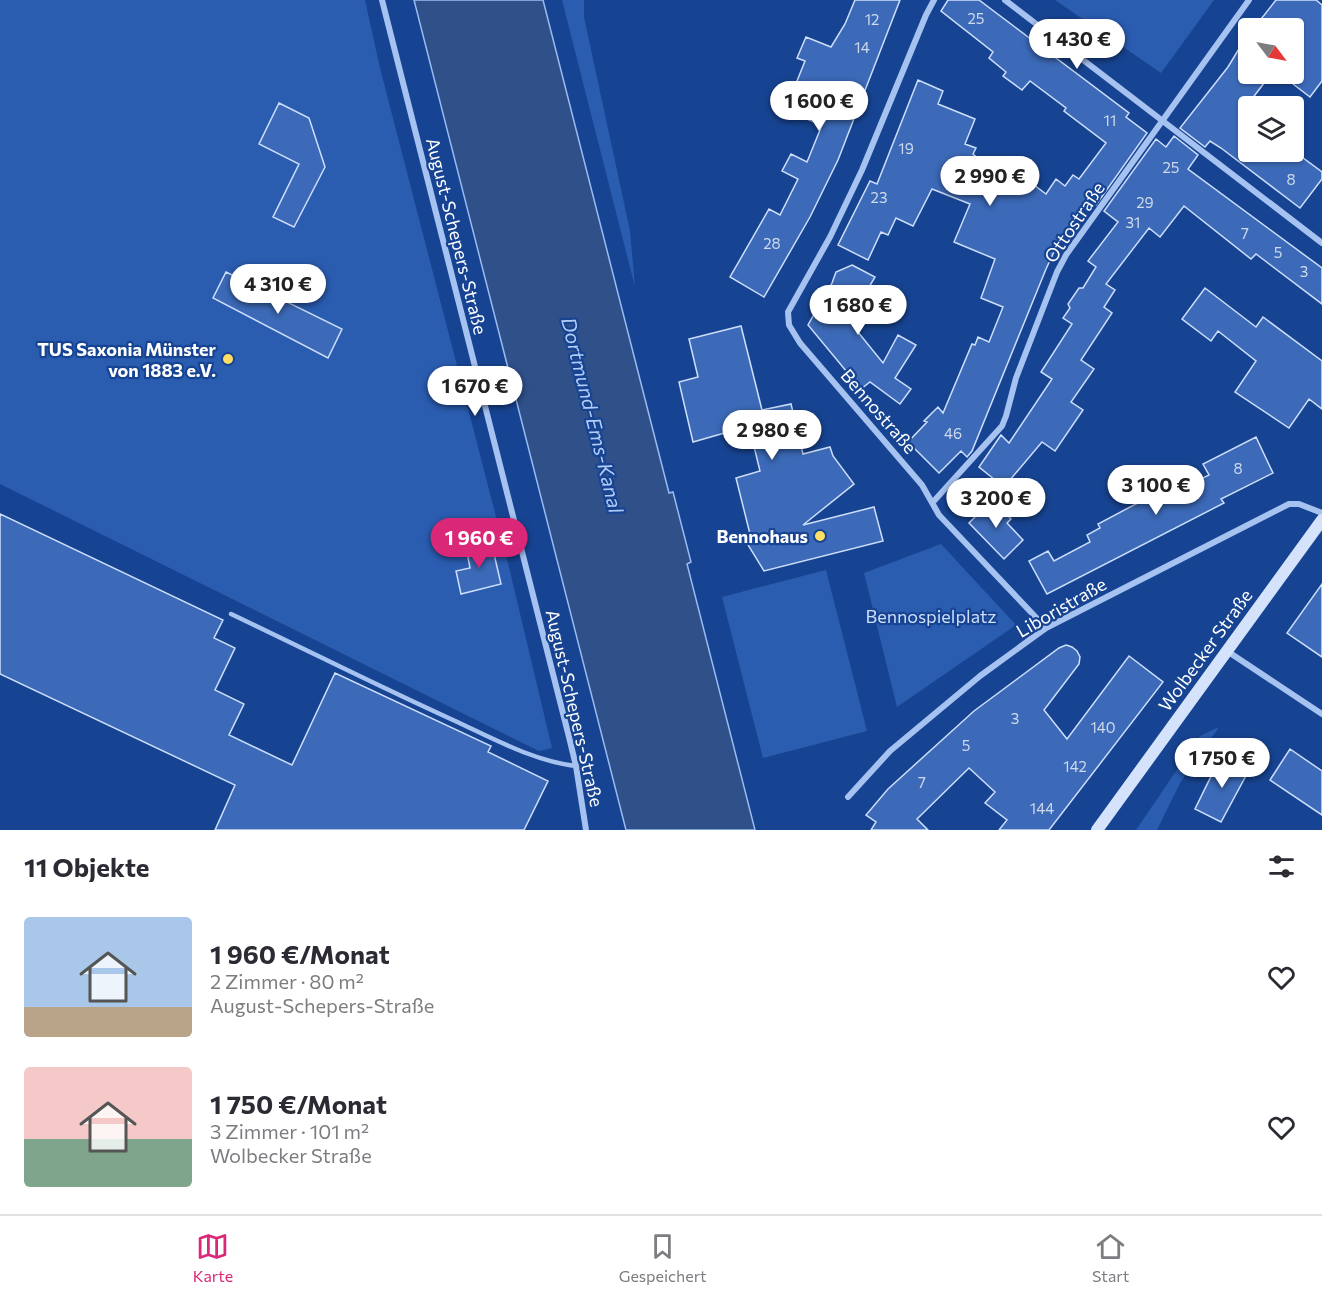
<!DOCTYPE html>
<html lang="de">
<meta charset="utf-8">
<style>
:root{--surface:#fff;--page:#f7f7f7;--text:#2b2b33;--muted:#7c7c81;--line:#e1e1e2;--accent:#db2777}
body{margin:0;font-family:Commissioner,sans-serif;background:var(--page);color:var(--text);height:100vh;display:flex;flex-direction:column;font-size:22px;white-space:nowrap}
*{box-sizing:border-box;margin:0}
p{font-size:20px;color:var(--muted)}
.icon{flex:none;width:33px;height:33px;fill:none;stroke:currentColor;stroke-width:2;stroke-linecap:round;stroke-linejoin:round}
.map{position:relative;height:830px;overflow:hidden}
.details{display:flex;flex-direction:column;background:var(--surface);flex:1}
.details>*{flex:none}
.needle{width:39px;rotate:122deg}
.tools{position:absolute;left:1238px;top:18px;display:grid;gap:12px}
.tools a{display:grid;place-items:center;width:66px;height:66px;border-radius:6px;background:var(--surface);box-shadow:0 2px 4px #0004;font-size:30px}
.price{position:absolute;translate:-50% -51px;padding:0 14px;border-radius:21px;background:#fff;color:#222;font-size:20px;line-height:39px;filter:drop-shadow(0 2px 3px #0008)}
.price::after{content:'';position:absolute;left:50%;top:36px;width:18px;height:14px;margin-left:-9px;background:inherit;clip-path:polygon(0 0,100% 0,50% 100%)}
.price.on{background:var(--accent);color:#fff}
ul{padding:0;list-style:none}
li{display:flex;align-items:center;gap:18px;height:150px;padding:0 24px}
li span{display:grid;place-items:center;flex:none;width:168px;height:120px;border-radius:6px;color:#555}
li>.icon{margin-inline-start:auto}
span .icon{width:72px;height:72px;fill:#fffc;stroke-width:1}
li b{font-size:26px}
h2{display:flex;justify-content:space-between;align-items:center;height:72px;padding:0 24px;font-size:26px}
.tabs{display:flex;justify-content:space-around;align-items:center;height:84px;border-top:2px solid var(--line);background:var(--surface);font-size:16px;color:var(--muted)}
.tabs a{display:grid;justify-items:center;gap:3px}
.tabs .on{color:var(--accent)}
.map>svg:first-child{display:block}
.green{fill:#2a5cb0}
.water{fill:#30508a;stroke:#98bcf2;stroke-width:1.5}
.building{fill:#3c6ab8;stroke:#cddefb;stroke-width:1.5}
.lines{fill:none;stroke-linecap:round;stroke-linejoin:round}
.service{stroke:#a6c2f0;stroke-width:4.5}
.minor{stroke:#a6c2f0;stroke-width:6}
.secondary{stroke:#d4e2fb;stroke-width:12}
.poi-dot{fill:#ffde65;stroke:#174492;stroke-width:2}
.labels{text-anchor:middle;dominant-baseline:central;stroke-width:4.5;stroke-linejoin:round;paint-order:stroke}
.number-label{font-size:15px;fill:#cedaed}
.street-label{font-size:18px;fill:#fff;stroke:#174492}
.poi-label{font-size:18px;font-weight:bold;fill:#fff;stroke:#174492;text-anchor:end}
.park-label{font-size:18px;fill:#cddefb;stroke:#174492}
.water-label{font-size:20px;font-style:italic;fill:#b2ccf7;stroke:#174492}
</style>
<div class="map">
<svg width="1322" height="830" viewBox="0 0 1322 830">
<rect width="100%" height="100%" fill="#174492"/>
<path class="green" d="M 0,0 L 365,0 L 380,68 L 508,563 L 552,748 L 539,751 L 0,484 Z
M 562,0 L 584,0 L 584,17 L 630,231 L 635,287 Z
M 1055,0 L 1214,0 L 1161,73 Z
M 941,544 L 1016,625 L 897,707 L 864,573 Z
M 826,570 L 867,731 L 763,758 L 722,597 Z
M 1219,727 L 1180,783 L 1157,830 L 1136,830 L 1200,736 Z"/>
<path class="water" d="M 414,0 L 543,0 L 669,493 L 673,492 L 691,562 L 687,564 L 755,830 L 626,830 Z"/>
<path class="building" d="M 855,0 L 900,0 L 838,160 L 810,217 L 764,297 L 730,277 L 769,209 L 780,215 L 798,179 L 782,171 L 791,154 L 807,162 L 822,125 L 789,112 L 793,102 L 789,101 L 805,61 L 797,58 L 806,37 L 831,47 L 845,24 Z
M 948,0 L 979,0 L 1129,113 L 1126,117 L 1147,133 L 1096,205 L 1089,200 L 1060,239 L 1046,269 L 972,451 L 967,457 L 961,451 L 939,473 L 908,442 L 927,422 L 924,421 L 938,407 L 943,413 L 972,344 L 975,345 L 978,337 L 989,342 L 1003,307 L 981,298 L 995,259 L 954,242 L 970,204 L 932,189 L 913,226 L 896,218 L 888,235 L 881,232 L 868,260 L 838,245 L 870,181 L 877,184 L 918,80 L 943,91 L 938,104 L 975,119 L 965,144 L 976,148 L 973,154 L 1016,191 L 1026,179 L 1046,194 L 1056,179 L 1065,186 L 1073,175 L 1079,179 L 1106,143 L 1064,111 L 1066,108 L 1030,81 L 1022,90 L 1003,76 L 1006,72 L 989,58 L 993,52 L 941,11 Z
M 1276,0 L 1316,0 L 1322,5 L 1322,81 L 1310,97 L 1293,84 L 1293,28 L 1254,28 Z
M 1248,34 L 1248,74 L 1271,74 L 1248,104 L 1248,152 L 1295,152 L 1322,172 L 1322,179 L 1300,208 L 1221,148 L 1210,141 L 1205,147 L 1180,128 L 1228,67 Z
M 279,103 L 309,118 L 325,167 L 294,227 L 273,217 L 299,164 L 259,144 Z
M 1174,136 L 1198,155 L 1188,169 L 1322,268 L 1322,304 L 1256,254 L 1251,259 L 1184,206 L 1160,237 L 1149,228 L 1106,284 L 1115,290 L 1104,307 L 1112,313 L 1081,360 L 1094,369 L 1071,402 L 1083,410 L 1055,451 L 1042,442 L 1004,487 L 979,467 L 1001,435 L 1009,443 L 1052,379 L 1041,372 L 1072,324 L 1063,318 L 1070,308 L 1068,304 L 1079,288 L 1083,288 L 1096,267 L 1088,261 L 1118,222 L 1104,211 L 1156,139 L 1166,147 Z
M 852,265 L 875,277 L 849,321 L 883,363 L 898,335 L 916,345 L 895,378 L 911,389 L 900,404 L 870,382 L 861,389 L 808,325 L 832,283 L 836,272 Z
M 226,272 L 342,329 L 328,358 L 213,298 Z
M 1205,288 L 1256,327 L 1263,317 L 1322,361 L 1322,409 L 1309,399 L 1289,428 L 1235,392 L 1256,361 L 1218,331 L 1211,341 L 1182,319 Z
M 741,326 L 762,410 L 791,404 L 803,454 L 830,447 L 833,456 L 854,484 L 803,525 L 874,507 L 883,541 L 764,571 L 745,540 L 751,538 L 736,478 L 760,471 L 749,426 L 693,442 L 679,382 L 698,377 L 689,339 Z
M 1256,437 L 1273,473 L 1221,499 L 1224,503 L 1047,594 L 1029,561 L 1048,551 L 1054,561 L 1090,542 L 1087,535 L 1100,528 L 1098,524 L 1149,497 L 1152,504 L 1209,475 L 1203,464 Z
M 993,499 L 1011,519 L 1007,523 L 1023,540 L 1004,559 L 969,523 Z
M 0,514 L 223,620 L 214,638 L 235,648 L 215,690 L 244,704 L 229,735 L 292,765 L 335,673 L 491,746 L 488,752 L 548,781 L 524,830 L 215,830 L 235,785 L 0,674 Z
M 491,541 L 501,584 L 461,594 L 456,571 L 470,568 L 466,547 Z
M 1322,584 L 1322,657 L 1287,633 Z
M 1066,645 L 1072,647 L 1077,651 L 1080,657 L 1079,664 L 1044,710 L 1067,739 L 1129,656 L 1163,682 L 1049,830 L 999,830 L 1007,820 L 985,803 L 995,792 L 969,768 L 917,819 L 928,830 L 871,830 L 876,822 L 866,815 L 888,789 L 974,711 L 1059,648 Z
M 1290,749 L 1322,771 L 1322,815 L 1270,780 Z
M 1221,756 L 1249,770 L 1221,822 L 1195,809 Z"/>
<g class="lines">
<path class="service" d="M 231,614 C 305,649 378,686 453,720 C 492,738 533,761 576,766"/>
<path class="minor" d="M 382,0 L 569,737 L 576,766 L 586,830
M 934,0 L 926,15 L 862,170 L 830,237 L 788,312 L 789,325 L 800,343 L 922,485 L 939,515 L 1046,628
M 1005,0 L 1322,243
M 933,502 L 1002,426 L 1006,416 L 1016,378 L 1057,272 L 1066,255 L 1249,0
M 1227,651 L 1322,714
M 848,797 L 890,751 L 980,676 L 1046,628 L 1289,504 L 1299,504 L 1322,513"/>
<path class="secondary" d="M 1097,830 L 1322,520"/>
</g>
<g class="poi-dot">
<circle cx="228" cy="359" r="6"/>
<circle cx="820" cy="536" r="6"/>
</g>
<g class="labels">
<g class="number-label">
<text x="976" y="18">25</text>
<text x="872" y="19">12</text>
<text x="862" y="47">14</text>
<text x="1110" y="120">11</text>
<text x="906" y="148">19</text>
<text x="1171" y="167">25</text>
<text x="1291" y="179">8</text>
<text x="879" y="197">23</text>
<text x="1145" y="202">29</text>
<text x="1133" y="222">31</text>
<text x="1245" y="233">7</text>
<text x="772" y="243">28</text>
<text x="1278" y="252">5</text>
<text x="1304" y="271">3</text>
<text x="953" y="433">46</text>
<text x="1238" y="468">8</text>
<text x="1015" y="718">3</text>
<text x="1103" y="727">140</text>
<text x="966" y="745">5</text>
<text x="1075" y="766">142</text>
<text x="922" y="782">7</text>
<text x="1042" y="808">144</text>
</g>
<g class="street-label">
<text transform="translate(1074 222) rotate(-56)">Ottostraße</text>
<text transform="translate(457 236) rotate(76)">August-Schepers-Straße</text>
<text transform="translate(879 411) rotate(49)">Bennostraße</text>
<text transform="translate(1061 607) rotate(-30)">Liboristraße</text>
<text transform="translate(1205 650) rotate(-54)">Wolbecker Straße</text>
<text transform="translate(575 708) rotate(77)">August-Schepers-Straße</text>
</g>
<g class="poi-label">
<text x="216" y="349">TUS Saxonia Münster<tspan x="216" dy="21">von 1883 e.V.</tspan></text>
<text x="808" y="536">Bennohaus</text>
</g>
<g class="park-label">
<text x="931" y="616">Bennospielplatz</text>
</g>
<g class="water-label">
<text transform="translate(593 415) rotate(76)">Dortmund-Ems-Kanal</text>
</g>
</g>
</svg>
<div class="tools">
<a><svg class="needle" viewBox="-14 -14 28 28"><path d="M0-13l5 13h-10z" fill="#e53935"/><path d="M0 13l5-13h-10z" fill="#7c7c81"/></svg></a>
<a><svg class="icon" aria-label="layers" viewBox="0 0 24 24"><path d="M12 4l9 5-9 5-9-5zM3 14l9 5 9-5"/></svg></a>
</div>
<b class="price" style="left:1077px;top:70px">1 430 €</b>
<b class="price" style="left:819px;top:132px">1 600 €</b>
<b class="price" style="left:990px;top:207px">2 990 €</b>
<b class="price" style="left:278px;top:315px">4 310 €</b>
<b class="price" style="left:858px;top:336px">1 680 €</b>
<b class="price" style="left:475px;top:417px">1 670 €</b>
<b class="price" style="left:772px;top:461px">2 980 €</b>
<b class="price" style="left:1156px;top:516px">3 100 €</b>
<b class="price" style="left:996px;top:529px">3 200 €</b>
<b class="price on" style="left:479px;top:569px">1 960 €</b>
<b class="price" style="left:1222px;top:789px">1 750 €</b>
</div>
<section class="details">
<h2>11 Objekte<svg class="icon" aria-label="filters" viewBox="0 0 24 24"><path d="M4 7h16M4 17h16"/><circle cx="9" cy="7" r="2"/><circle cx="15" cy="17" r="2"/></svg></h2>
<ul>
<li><span style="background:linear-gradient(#a9c7e8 75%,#b9a48a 0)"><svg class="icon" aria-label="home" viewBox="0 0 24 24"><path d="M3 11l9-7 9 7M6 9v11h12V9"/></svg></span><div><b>1 960 €/Monat</b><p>2 Zimmer · 80 m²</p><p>August-Schepers-Straße</p></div><svg class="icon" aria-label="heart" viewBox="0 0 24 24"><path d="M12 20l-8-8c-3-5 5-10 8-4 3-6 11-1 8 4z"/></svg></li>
<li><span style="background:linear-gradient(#f6c9c9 60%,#7fa58c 0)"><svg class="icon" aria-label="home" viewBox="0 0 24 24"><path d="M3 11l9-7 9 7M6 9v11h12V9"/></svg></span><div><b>1 750 €/Monat</b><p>3 Zimmer · 101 m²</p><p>Wolbecker Straße</p></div><svg class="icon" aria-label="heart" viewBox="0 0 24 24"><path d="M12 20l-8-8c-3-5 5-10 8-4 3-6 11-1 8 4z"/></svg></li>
</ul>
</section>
<nav class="tabs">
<a class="on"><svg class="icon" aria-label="map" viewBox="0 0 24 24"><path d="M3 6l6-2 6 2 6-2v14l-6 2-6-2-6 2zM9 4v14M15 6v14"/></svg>Karte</a>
<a><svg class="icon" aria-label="saved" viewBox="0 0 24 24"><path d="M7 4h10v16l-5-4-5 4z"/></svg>Gespeichert</a>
<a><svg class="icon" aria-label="home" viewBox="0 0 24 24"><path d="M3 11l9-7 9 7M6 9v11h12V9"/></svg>Start</a>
</nav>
